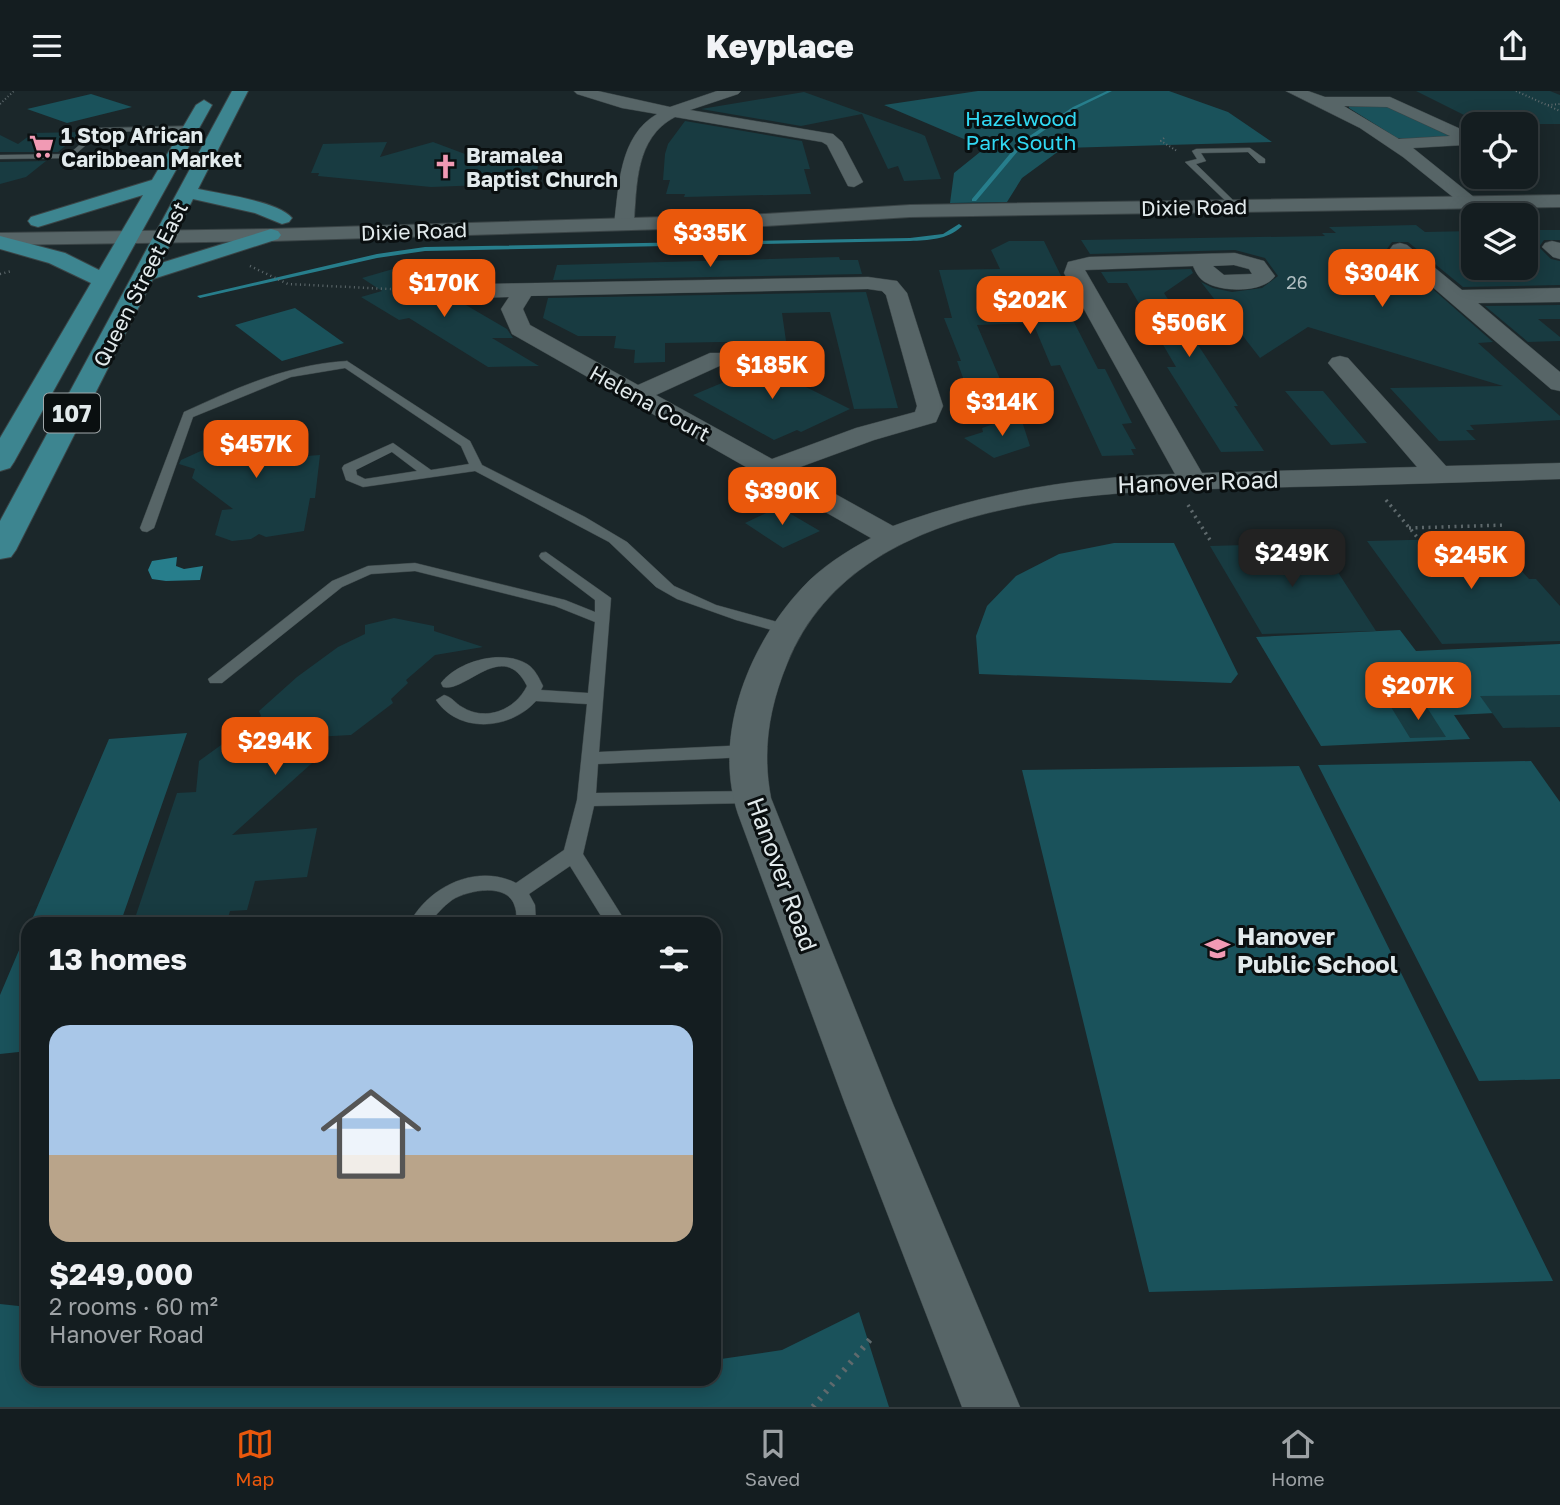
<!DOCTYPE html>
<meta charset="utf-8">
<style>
:root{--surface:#141d20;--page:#1d2629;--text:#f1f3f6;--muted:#9da2a5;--line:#333b3e;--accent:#ea580c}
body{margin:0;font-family:"Golos Text",sans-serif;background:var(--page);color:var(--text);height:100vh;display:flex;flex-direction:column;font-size:26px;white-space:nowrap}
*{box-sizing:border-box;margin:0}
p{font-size:23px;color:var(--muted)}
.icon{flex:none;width:38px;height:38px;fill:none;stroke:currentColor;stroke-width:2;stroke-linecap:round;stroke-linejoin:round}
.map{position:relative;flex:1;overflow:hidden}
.panel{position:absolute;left:21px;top:826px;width:700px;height:469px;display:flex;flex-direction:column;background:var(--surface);border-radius:21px;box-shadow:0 4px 18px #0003,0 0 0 2px var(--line)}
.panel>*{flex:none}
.controls{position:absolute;left:1461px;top:21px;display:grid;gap:14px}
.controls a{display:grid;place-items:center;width:77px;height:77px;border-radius:14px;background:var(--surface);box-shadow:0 4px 18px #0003,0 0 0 2px var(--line);font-size:35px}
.price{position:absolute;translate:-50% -60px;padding:0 16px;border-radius:14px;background:var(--accent);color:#fff;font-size:23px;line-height:46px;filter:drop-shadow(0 2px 4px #0008)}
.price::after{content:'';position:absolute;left:50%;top:42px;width:21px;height:16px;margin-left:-10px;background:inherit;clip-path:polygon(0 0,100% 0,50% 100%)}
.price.on{background:#222;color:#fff}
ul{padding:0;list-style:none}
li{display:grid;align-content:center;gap:14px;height:371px;padding:0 28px}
li span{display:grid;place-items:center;height:217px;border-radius:21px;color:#555}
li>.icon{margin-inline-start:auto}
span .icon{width:126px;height:126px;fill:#fffc;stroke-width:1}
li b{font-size:30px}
h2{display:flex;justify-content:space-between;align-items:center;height:84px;padding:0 28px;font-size:30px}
header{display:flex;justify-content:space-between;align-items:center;height:91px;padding:0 28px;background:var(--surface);font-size:32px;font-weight:800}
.dock{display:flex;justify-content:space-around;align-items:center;height:98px;border-top:2px solid var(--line);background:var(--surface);font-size:19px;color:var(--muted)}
.dock a{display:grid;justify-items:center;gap:4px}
.dock .on{color:var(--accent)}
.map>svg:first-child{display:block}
.green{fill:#1a525b}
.water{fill:#277e8c}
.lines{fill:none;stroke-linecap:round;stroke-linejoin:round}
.stream{fill:#277e8c;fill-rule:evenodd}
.building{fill:#183b41}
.lane-casing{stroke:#3a4446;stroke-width:1}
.street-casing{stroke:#3a4446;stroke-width:1}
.secondary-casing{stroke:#3a4446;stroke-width:2}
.primary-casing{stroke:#3a4446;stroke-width:2}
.path-far3{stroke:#5f6a6d;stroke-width:2;stroke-dasharray:1 2.5;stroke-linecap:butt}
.path-far2{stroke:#5f6a6d;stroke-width:2.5;stroke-dasharray:1 3.5;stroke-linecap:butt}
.path-far1{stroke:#5f6a6d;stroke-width:3.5;stroke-dasharray:2 4.5;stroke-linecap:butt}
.path{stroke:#5f6a6d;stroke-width:6;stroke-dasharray:2.5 7;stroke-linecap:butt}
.lane{fill:#576567;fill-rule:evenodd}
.street{fill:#576567;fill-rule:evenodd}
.secondary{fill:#576567;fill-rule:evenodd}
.primary{fill:#3d8590;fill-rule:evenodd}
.labels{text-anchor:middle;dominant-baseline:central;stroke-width:6;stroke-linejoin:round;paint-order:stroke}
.far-number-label{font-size:18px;fill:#b0bec1}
.far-park-label{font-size:21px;fill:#31d9f3;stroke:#0a0f10}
.far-poi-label{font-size:21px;font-weight:bold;fill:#e2eaec;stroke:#0a0f10;text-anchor:start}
.far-street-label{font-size:21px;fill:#e2eaec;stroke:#0a0f10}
.shield{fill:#0a0f10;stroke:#a1a8aa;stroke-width:2}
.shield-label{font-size:23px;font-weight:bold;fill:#e2eaec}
.street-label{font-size:24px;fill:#e2eaec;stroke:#0a0f10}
.poi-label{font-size:24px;font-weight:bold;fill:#e2eaec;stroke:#0a0f10;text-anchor:start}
</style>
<header><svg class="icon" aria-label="menu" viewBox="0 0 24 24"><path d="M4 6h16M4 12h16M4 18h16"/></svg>Keyplace<svg class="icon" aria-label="share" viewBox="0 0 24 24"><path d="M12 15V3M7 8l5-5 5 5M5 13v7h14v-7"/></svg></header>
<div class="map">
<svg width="1560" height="1316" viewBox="0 0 1560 1316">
<rect width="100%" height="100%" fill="#1b272a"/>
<path class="green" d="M 978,0 L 1169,0 L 1228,21 L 1272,51 L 1063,57 L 1022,87 L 1007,111 L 950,112 L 954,82 L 985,57 L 884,14 Z
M 91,3 L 132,16 L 67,32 L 27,18 Z
M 1387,13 L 1449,43 L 1449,47 L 1407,49 L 1397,47 L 1349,17 L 1349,14 Z
M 295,217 L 344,252 L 282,270 L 235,234 Z
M 1114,452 L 1174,452 L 1238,583 L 1231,592 L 979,583 L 976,545 L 987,515 L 1016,485 L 1059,463 Z
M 1400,539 L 1416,560 L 1560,553 L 1560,619 L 1454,624 L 1470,648 L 1321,655 L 1256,546 Z
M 187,642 L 120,833 L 30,833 L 109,648 Z
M 1531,670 L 1560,711 L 1560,988 L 1479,990 L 1318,674 Z
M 1299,675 L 1553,1190 L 1149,1201 L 1022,679 Z
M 28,838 L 28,960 L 0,963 L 0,904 Z
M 0,1213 L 28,1216 L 28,1288 L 714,1288 L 714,1269 L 782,1259 L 859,1221 L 889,1316 L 0,1316 Z"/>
<path class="water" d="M 177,466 L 176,475 L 184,478 L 203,475 L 200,489 L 166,490 L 152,488 L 148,479 L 152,470 Z"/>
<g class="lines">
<path class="stream" d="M 1107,0 L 1112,0 L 1075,18 L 1023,54 L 976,110 L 972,110 L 972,108 L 1019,52 L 1073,16 Z
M 959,133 L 962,135 L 961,136 C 947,149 928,149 910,150 L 425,160 L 377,167 L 200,207 L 197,205 L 377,163 L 425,156 L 910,147 L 943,143 Z"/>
</g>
<path class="building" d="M 1416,0 L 1550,0 L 1560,4 L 1560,33 L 1482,33 Z
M 804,1 L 921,43 L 925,45 L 941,88 L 904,90 L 898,75 L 888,78 L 862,23 L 801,35 L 701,18 Z
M 685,30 L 802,50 L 810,78 L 804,78 L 811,103 L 684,106 L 685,103 L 666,103 L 670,89 L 663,89 L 665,63 L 668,53 Z
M 82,41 L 58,61 L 0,61 L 0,44 L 18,53 L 33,42 Z
M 387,51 L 380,66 L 433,51 L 465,63 L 539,64 L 536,92 L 431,96 L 318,85 L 319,82 L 311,82 L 323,53 Z
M 46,70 L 26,86 L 0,93 L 0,71 Z
M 1416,134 L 1425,141 L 1474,140 L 1474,177 L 1526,177 L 1526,139 L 1560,139 L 1560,149 L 1544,149 L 1539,156 L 1551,168 L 1560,170 L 1560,194 L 1463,196 L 1408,151 L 1392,151 L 1387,158 L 1493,251 L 1478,252 L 1560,325 L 1560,329 L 1470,334 L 1474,339 L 1466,339 L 1476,349 L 1439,350 L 1390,297 L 1503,295 L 1308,236 L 1260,267 L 1201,191 L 1213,197 L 1232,201 L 1262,197 L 1278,185 L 1265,167 L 1235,159 L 1090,163 L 1081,149 L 1325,145 L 1322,142 L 1336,142 L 1329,136 Z
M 1009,150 L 1044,150 L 1065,193 L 1057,193 L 1061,200 L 1058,200 L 1098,278 L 1105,278 L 1132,332 L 1122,333 L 1136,358 L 1131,358 L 1134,364 L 1102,365 L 1060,274 L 1051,275 L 1033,232 L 977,234 L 1011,314 L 973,315 L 957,270 L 961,270 L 944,227 L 952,227 L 939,179 L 1000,178 L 991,159 Z
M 839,166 L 840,169 L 858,169 L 862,183 L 553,189 L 557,174 Z
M 400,176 L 428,192 L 419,200 L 423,209 L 459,210 L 507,238 L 513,247 L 492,247 L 539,275 L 488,276 L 409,227 L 399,229 L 361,206 L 382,200 L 362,187 Z
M 1191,178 L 1193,182 L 1164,202 L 1238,315 L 1234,315 L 1264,360 L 1221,361 L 1167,276 L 1176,276 L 1127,192 L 1108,192 L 1101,181 Z
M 866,201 L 898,317 L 854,318 L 830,221 L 782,222 L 786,250 L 665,252 L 665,271 L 634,272 L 635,259 L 614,257 L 616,245 L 578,245 L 543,227 L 548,207 Z
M 1560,214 L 1560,228 L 1538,228 L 1560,246 L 1560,250 L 1528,251 L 1485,215 Z
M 787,265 L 790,288 L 850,318 L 801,341 L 797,339 L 774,349 L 693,304 Z
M 1285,300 L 1323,300 L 1367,352 L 1331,354 Z
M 1020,324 L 1030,355 L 994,367 L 964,347 L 983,341 L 982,337 Z
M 274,330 L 288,333 L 280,367 L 320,364 L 315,407 L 310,407 L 304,440 L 266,446 L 259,443 L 251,448 L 232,450 L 215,444 L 222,419 L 233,418 L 192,387 L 195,378 L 179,373 L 181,369 L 203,359 L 210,337 L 243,332 L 250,335 L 257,331 Z
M 779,416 L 820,440 L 783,457 L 745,432 Z
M 1492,447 L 1529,488 L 1536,488 L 1560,515 L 1560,550 L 1442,553 L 1367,450 Z
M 1319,452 L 1376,540 L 1262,543 L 1210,455 Z
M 394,527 L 434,535 L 434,540 L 483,556 L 435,564 L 406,589 L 408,592 L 391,608 L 393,612 L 351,644 L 314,646 L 321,664 L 232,744 L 317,737 L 307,786 L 255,790 L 247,819 L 230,820 L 226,833 L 133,833 L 177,702 L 196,701 L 199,670 L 261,625 L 259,620 L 297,586 L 338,556 L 365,543 L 365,534 Z
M 1560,604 L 1560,636 L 1503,637 L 1480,605 Z
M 1426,615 L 1446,646 L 1410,647 L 1391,616 Z"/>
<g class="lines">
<defs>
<path id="lane" d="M 191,35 L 194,39 L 101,41 L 71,67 L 0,68 L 0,64 L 69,63 L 99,37 Z
M 1250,57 L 1265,68 L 1265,72 L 1259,72 L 1248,61 L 1201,62 L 1206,70 L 1196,73 L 1237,113 L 1237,117 L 1234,118 L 1185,71 L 1197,68 L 1192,60 L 1196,58 Z
M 347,270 L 470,350 L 482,374 L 585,426 L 627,451 L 674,495 L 716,514 L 792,535 L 794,538 L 792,541 L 786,543 L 736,529 L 677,508 L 656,496 L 609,451 L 475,380 L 363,396 L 346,389 L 342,377 L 344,374 L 393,352 L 431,379 L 469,373 L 461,355 L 345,277 L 291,286 L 193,326 L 154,437 L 147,441 L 142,440 L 140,437 L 184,321 C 236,297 289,273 347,270 ZM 392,361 L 417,380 L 365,388 L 357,384 L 356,379 Z
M 546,461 L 611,507 L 599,661 L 748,654 L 757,660 L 748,666 L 598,673 L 596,702 L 752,700 L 758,701 L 761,706 L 758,711 L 752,712 L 594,715 L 583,763 L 627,833 L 606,833 L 570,775 L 529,803 L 535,814 L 536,833 L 516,833 C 516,828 517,821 515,816 C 509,791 468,799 452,809 C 443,816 436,823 430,833 L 409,833 C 428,796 476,772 516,792 L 564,759 L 577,709 L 587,613 L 536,610 C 510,639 459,643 436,609 L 444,604 C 452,606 455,612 462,616 C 486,631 515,619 527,595 C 503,547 466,602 443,596 L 441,592 C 458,570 502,558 527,573 C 535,578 539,587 543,595 L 541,599 L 588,602 L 595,531 L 555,515 L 415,480 L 371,483 L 342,496 L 222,592 L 210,592 L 208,588 L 332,490 L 368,475 L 415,472 L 565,509 L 595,521 L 595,509 L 541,468 L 539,465 L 541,462 Z"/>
<path id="street" d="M 574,0 L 598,0 L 670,16 L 717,0 L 741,0 L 738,3 L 690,19 L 833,43 L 842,51 L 863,91 L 854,96 L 848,95 L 827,54 L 822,51 L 675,26 C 635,47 637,94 634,134 L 631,138 L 617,138 L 614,134 C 619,95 619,45 657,23 L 622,17 L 577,3 Z
M 1286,0 L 1308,0 L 1325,6 L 1390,6 L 1465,40 L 1467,43 L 1464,54 L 1413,57 L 1480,111 L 1478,115 L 1464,115 L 1403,66 L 1360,37 ZM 1344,15 L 1387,16 L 1450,45 L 1399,48 Z
M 1552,150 L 1560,152 L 1560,168 L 1553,166 L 1542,156 L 1545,152 Z
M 1400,152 L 1407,154 L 1462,199 L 1560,197 L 1560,211 L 1478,212 L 1560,281 L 1560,300 L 1551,298 L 1393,162 L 1390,158 L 1393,154 Z
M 1235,162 L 1264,170 L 1275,185 C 1263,202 1223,201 1207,192 C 1200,189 1196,182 1193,175 L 1085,179 L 1202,382 L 1417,376 L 1328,272 L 1332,267 L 1340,265 L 1348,267 L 1446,375 L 1560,372 L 1560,388 C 1470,391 1380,394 1290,396 C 1128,401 860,391 787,573 C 769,617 762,660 771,707 L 893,1013 L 1020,1316 L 962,1316 L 845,1013 L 738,723 C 712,645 749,554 802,497 C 821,476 847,460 871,447 L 512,243 L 501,218 L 509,206 L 432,208 L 424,206 L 421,201 L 424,196 L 432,194 L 868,186 L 897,190 L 907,202 L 943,315 L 936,331 L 874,349 L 792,379 L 893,435 C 985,401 1077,386 1175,383 L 1064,182 L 1068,171 L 1089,166 ZM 1234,174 L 1249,178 L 1252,183 L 1224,184 L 1213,175 ZM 868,198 L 882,200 L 886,204 L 917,315 L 915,321 L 856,337 L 772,368 L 656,304 L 726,272 L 730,267 L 726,262 L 710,262 L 638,294 L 530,234 L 523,218 L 531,205 Z"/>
<path id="secondary" d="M 1560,104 L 1560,116 L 910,126 L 765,135 L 271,150 L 0,154 L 0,142 L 271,138 L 765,123 L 910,114 Z"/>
<path id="primary" d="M 232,0 L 248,0 L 198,98 C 221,103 278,110 292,127 L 289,131 L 282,133 L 255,122 L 193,108 L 161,172 L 271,138 L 278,140 L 281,144 L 278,148 L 153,188 L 16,459 L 11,466 L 0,468 L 0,430 Z
M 204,9 L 212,14 L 14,371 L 10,377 L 0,380 L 0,347 L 91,192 L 49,172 L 0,158 L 0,145 L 65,162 L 99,179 L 143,104 L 38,136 L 31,134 L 28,130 L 31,126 L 152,89 L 196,14 Z"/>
</defs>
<use href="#lane" class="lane-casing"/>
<use href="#street" class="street-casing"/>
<use href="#secondary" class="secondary-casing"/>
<use href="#primary" class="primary-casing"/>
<path class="path-far3" d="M 1516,0 L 1560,20
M 0,13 L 14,0
M 1548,14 L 1560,13
M 1164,47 L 1161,50 L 1177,60"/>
<path class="path-far2" d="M 250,175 L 288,193 L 409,199
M 0,183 L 12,180"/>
<path class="path-far1" d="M 1386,409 L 1417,446
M 1188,414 L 1210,449
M 1409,437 L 1506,434"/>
<path class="path" d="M 813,1316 L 873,1245"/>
<use href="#lane" class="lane"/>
<use href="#street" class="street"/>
<use href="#secondary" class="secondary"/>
<use href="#primary" class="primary"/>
</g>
<defs>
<symbol id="supermarket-bare" viewBox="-9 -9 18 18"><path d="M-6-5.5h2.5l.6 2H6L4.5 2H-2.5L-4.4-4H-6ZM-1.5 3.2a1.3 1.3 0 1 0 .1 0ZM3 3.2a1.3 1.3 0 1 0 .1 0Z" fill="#f19ab4" stroke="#0a0f10" stroke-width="2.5" paint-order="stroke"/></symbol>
<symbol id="church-bare" viewBox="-9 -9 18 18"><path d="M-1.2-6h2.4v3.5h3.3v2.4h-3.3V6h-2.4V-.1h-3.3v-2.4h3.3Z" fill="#f19ab4" stroke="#0a0f10" stroke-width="2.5" paint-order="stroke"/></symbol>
<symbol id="school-bare" viewBox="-9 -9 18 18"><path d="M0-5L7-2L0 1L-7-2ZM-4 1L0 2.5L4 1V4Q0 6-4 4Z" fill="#f19ab4" stroke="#0a0f10" stroke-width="2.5" paint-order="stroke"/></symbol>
</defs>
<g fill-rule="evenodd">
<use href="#supermarket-bare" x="24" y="38" width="35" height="35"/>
<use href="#church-bare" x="428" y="58" width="35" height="35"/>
<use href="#school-bare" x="1200" y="840" width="35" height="35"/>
</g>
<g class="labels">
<g class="far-number-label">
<text x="1297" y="191">26</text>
</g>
<g class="far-park-label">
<text x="1021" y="27">Hazelwood<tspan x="1021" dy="24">Park South</tspan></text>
</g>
<g class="far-poi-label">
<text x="61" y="44">1 Stop African<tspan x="61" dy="24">Caribbean Market</tspan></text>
<text x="466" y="64">Bramalea<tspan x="466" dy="24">Baptist Church</tspan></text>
</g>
<g class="far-street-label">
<text transform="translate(1194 116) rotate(-1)">Dixie Road</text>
<text transform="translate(414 140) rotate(-2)">Dixie Road</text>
<text transform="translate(140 193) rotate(-63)">Queen Street East</text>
<text transform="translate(650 312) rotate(29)">Helena Court</text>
</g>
<rect class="shield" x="44" y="302.5" width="56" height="39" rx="5"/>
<g class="shield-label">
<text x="72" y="322">107</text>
</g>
<g class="street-label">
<text transform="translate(1198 390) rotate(-2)">Hanover Road</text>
<text transform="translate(783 783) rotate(70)">Hanover Road</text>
</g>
<g class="poi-label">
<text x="1237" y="844">Hanover<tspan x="1237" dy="28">Public School</tspan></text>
</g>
</g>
</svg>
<div class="controls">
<a><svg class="icon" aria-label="locate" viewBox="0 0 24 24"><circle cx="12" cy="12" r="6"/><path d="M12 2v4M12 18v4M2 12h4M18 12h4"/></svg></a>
<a><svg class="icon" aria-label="layers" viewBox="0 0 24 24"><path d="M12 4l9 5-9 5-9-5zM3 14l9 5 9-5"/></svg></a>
</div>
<b class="price" style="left:710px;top:178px">$335K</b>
<b class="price" style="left:1382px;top:218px">$304K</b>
<b class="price" style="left:444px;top:228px">$170K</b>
<b class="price" style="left:1030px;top:245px">$202K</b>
<b class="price" style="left:1189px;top:268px">$506K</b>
<b class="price" style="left:772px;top:310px">$185K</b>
<b class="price" style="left:1002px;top:347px">$314K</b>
<b class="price" style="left:256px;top:389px">$457K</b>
<b class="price" style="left:782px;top:436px">$390K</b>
<b class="price on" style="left:1292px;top:498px">$249K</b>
<b class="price" style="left:1471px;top:500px">$245K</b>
<b class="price" style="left:1418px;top:631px">$207K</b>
<b class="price" style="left:275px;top:686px">$294K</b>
<section class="panel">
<h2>13 homes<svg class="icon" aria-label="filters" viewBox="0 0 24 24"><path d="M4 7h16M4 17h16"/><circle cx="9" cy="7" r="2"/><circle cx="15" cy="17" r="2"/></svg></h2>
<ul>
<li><span style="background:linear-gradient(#a9c7e8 60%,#b9a48a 0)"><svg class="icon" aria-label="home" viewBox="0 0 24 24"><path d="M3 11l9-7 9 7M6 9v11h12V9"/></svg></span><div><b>$249,000</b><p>2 rooms · 60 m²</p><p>Hanover Road</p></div></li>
</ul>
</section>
</div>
<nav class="dock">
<a class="on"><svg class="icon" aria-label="map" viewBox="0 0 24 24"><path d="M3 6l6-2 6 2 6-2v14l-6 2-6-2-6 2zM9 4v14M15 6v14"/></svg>Map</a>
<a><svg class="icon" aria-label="saved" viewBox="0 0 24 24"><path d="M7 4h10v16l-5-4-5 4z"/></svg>Saved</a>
<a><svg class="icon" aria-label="home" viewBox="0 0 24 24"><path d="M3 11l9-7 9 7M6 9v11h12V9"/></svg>Home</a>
</nav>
